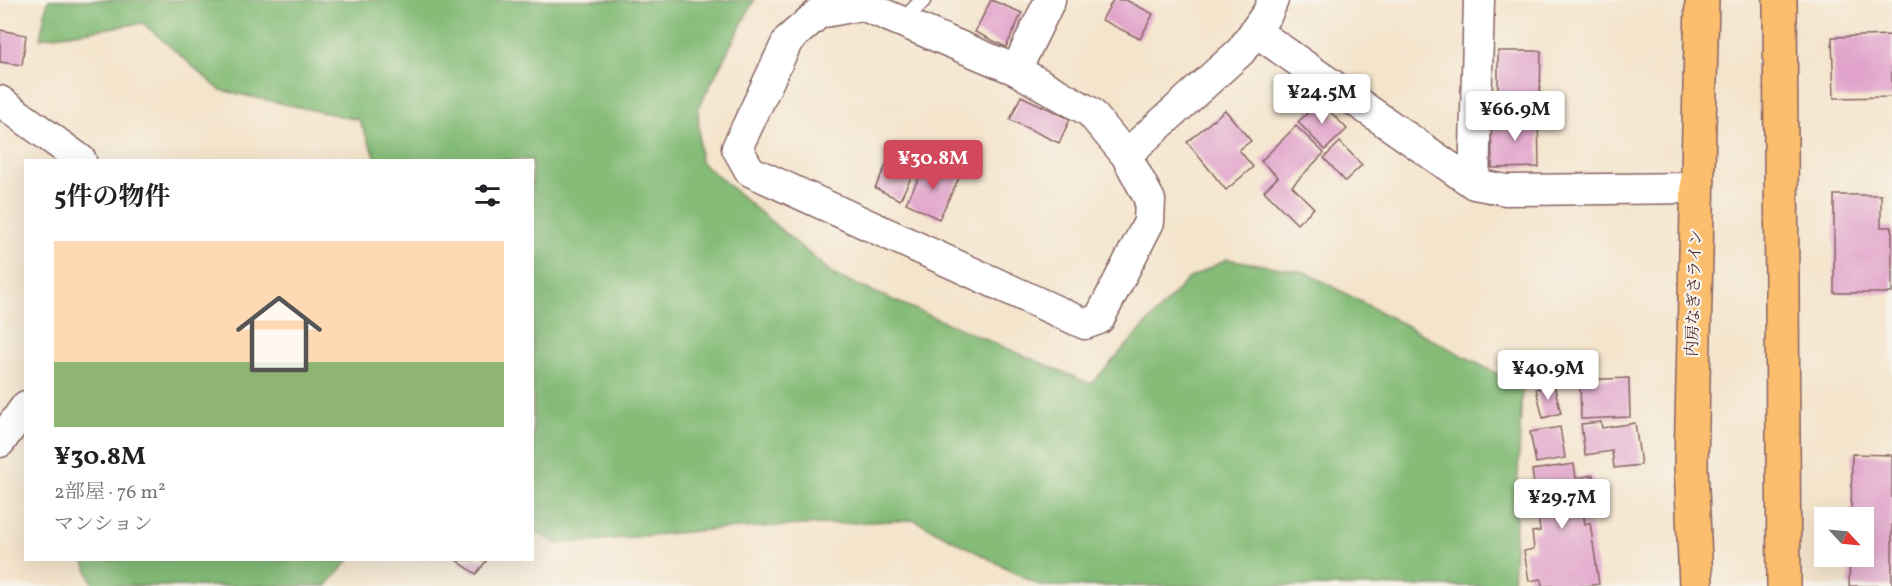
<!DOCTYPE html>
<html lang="ja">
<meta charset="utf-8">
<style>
:root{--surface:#fff;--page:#f2f2f2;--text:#202124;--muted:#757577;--accent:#d1495b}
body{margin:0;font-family:Vollkorn,"Noto Serif JP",serif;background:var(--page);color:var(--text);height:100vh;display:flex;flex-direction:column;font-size:22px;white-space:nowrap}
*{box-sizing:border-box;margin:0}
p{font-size:20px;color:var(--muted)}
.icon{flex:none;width:33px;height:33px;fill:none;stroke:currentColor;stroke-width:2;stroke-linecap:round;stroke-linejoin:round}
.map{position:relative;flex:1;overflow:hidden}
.side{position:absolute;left:24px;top:159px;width:510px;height:402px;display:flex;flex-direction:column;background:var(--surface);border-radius:0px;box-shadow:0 6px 24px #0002}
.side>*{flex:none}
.needle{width:39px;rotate:116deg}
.fabs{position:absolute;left:1814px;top:507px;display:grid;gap:12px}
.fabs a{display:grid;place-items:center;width:60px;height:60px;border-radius:0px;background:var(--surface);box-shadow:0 6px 24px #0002;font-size:30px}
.price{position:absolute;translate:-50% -51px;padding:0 14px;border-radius:6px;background:#fff;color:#222;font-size:20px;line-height:39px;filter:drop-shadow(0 2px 3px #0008)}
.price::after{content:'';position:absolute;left:50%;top:36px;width:18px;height:14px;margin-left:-9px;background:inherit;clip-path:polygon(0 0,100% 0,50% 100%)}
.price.active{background:var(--accent);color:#fff}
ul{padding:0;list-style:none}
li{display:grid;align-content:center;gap:12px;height:318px;padding:0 30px}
li span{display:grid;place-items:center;height:186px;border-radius:0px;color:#555}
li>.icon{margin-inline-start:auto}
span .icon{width:108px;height:108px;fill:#fffc;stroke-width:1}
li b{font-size:26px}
h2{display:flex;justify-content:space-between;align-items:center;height:72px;padding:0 30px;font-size:26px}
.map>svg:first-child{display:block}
.forest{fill:#84bc78;stroke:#676e52;stroke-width:1.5}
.building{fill:#e0a0ca}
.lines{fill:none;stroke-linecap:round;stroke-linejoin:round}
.lane-casing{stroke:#866463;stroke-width:18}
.street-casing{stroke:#866463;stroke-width:33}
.highway-casing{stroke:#866463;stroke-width:36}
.lane{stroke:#fff;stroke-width:15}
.street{stroke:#fff;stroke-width:30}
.highway{stroke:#fbbd6e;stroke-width:33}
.labels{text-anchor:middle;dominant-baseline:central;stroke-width:4.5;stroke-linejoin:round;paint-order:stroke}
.street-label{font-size:16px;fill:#4a1f2b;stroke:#f7f3e8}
</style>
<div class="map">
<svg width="1892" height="586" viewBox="0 0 1892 586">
<rect width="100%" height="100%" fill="#f7f3e8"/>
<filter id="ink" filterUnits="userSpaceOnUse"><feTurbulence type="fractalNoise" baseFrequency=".0167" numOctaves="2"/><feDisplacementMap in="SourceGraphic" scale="12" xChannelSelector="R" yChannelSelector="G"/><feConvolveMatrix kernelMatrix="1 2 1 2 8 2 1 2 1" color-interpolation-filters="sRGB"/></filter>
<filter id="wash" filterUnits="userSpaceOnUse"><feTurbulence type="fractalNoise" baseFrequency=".008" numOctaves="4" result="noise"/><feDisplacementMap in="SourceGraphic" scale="24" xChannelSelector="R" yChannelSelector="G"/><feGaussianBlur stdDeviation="1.35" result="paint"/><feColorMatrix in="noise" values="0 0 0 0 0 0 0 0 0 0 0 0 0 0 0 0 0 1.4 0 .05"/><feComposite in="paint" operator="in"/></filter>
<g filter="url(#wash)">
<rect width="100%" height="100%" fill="#f4e4cc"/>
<path class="forest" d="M 48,0 L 754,0 L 698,109 L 700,161 L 834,275 L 1091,384 L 1188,279 L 1227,259 L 1305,272 L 1522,387 L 1513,586 L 1041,586 L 915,520 L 719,529 L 557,544 L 533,530 L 532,160 L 377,160 L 359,120 L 220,90 L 143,23 L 40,38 Z
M 83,560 L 349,560 L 326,586 L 94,586 Z"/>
<g id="blocks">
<path class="building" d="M 991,0 L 1022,13 L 1006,47 L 975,32 Z
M 1113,0 L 1126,0 L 1153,14 L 1140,39 L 1102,20 Z
M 0,30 L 26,35 L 22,65 L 0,62 Z
M 1892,35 L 1892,97 L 1834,98 L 1832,37 Z
M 1498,51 L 1541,51 L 1540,98 L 1498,97 Z
M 1021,96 L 1070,119 L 1059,143 L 1010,120 Z
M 1320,101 L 1347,129 L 1325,150 L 1298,122 Z
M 1225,110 L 1251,141 L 1239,150 L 1253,167 L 1226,190 L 1187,142 Z
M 1538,115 L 1539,167 L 1492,168 L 1491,116 Z
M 1296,126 L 1324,153 L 1292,186 L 1314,208 L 1297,224 L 1264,191 L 1278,177 L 1261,161 Z
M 1340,142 L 1362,165 L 1345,181 L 1324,158 Z
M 893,151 L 918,163 L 900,200 L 875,188 Z
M 927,162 L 959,178 L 939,219 L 906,203 Z
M 1834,195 L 1881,195 L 1881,227 L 1892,227 L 1892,293 L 1834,293 Z
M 1629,378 L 1630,417 L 1581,419 L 1580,380 Z
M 1554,385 L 1561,413 L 1543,418 L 1536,389 Z
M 1601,422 L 1602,428 L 1635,423 L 1641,465 L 1614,468 L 1612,451 L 1585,455 L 1581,424 Z
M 1560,427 L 1565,458 L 1536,463 L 1530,432 Z
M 1852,454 L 1892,455 L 1892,586 L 1849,586 L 1850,556 L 1863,556 L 1863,518 L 1851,518 Z
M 1574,464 L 1576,478 L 1593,475 L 1596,497 L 1581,499 L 1585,524 L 1590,523 L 1599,584 L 1585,586 L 1542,586 L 1541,579 L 1529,581 L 1524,551 L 1534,549 L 1532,532 L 1540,531 L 1532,470 Z
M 456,560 L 487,560 L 476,574 Z"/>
</g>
</g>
<g filter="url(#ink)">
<use href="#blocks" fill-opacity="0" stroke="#866463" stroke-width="1.5"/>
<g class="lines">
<defs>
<path id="lane" d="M 903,21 L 923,0"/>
<path id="street" d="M 862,5 L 1016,70 L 1090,112 L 1126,155 L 1150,200 L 1149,222 L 1099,319 L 1085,324 L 750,171 L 737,148 L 788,40 L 819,13 Z
M 1255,31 L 1474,184 L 1506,190 L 1698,188
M 1016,70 L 1050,0
M 0,101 L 81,160
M 1126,155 L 1241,51 L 1268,12 L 1273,0
M 1474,184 L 1479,0
M 0,442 L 26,406"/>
<path id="highway" d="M 1780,0 L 1784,586
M 1696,586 L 1691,465 L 1702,0"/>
</defs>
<use href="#lane" class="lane-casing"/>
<use href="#street" class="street-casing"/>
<use href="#highway" class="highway-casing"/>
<use href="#lane" class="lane"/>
<use href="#street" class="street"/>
<use href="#highway" class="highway"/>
</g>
</g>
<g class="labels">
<g class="street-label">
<text transform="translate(1695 293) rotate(-88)">内房なぎさライン</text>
</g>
</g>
</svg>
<div class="fabs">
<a><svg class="needle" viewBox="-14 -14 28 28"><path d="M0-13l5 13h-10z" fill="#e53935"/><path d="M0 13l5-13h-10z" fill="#757577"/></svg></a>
</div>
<b class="price" style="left:1322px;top:125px">¥24.5M</b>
<b class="price" style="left:1515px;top:142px">¥66.9M</b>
<b class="price active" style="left:933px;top:191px">¥30.8M</b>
<b class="price" style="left:1548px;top:401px">¥40.9M</b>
<b class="price" style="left:1562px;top:530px">¥29.7M</b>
<section class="side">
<h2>5件の物件<svg class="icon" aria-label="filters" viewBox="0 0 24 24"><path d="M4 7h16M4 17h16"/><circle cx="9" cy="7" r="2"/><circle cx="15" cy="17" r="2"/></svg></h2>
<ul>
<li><span style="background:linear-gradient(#ffd9b3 65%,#8fb573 0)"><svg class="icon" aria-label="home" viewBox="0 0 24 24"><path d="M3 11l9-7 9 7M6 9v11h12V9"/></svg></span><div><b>¥30.8M</b><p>2部屋 · 76 m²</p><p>マンション</p></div></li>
</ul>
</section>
</div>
